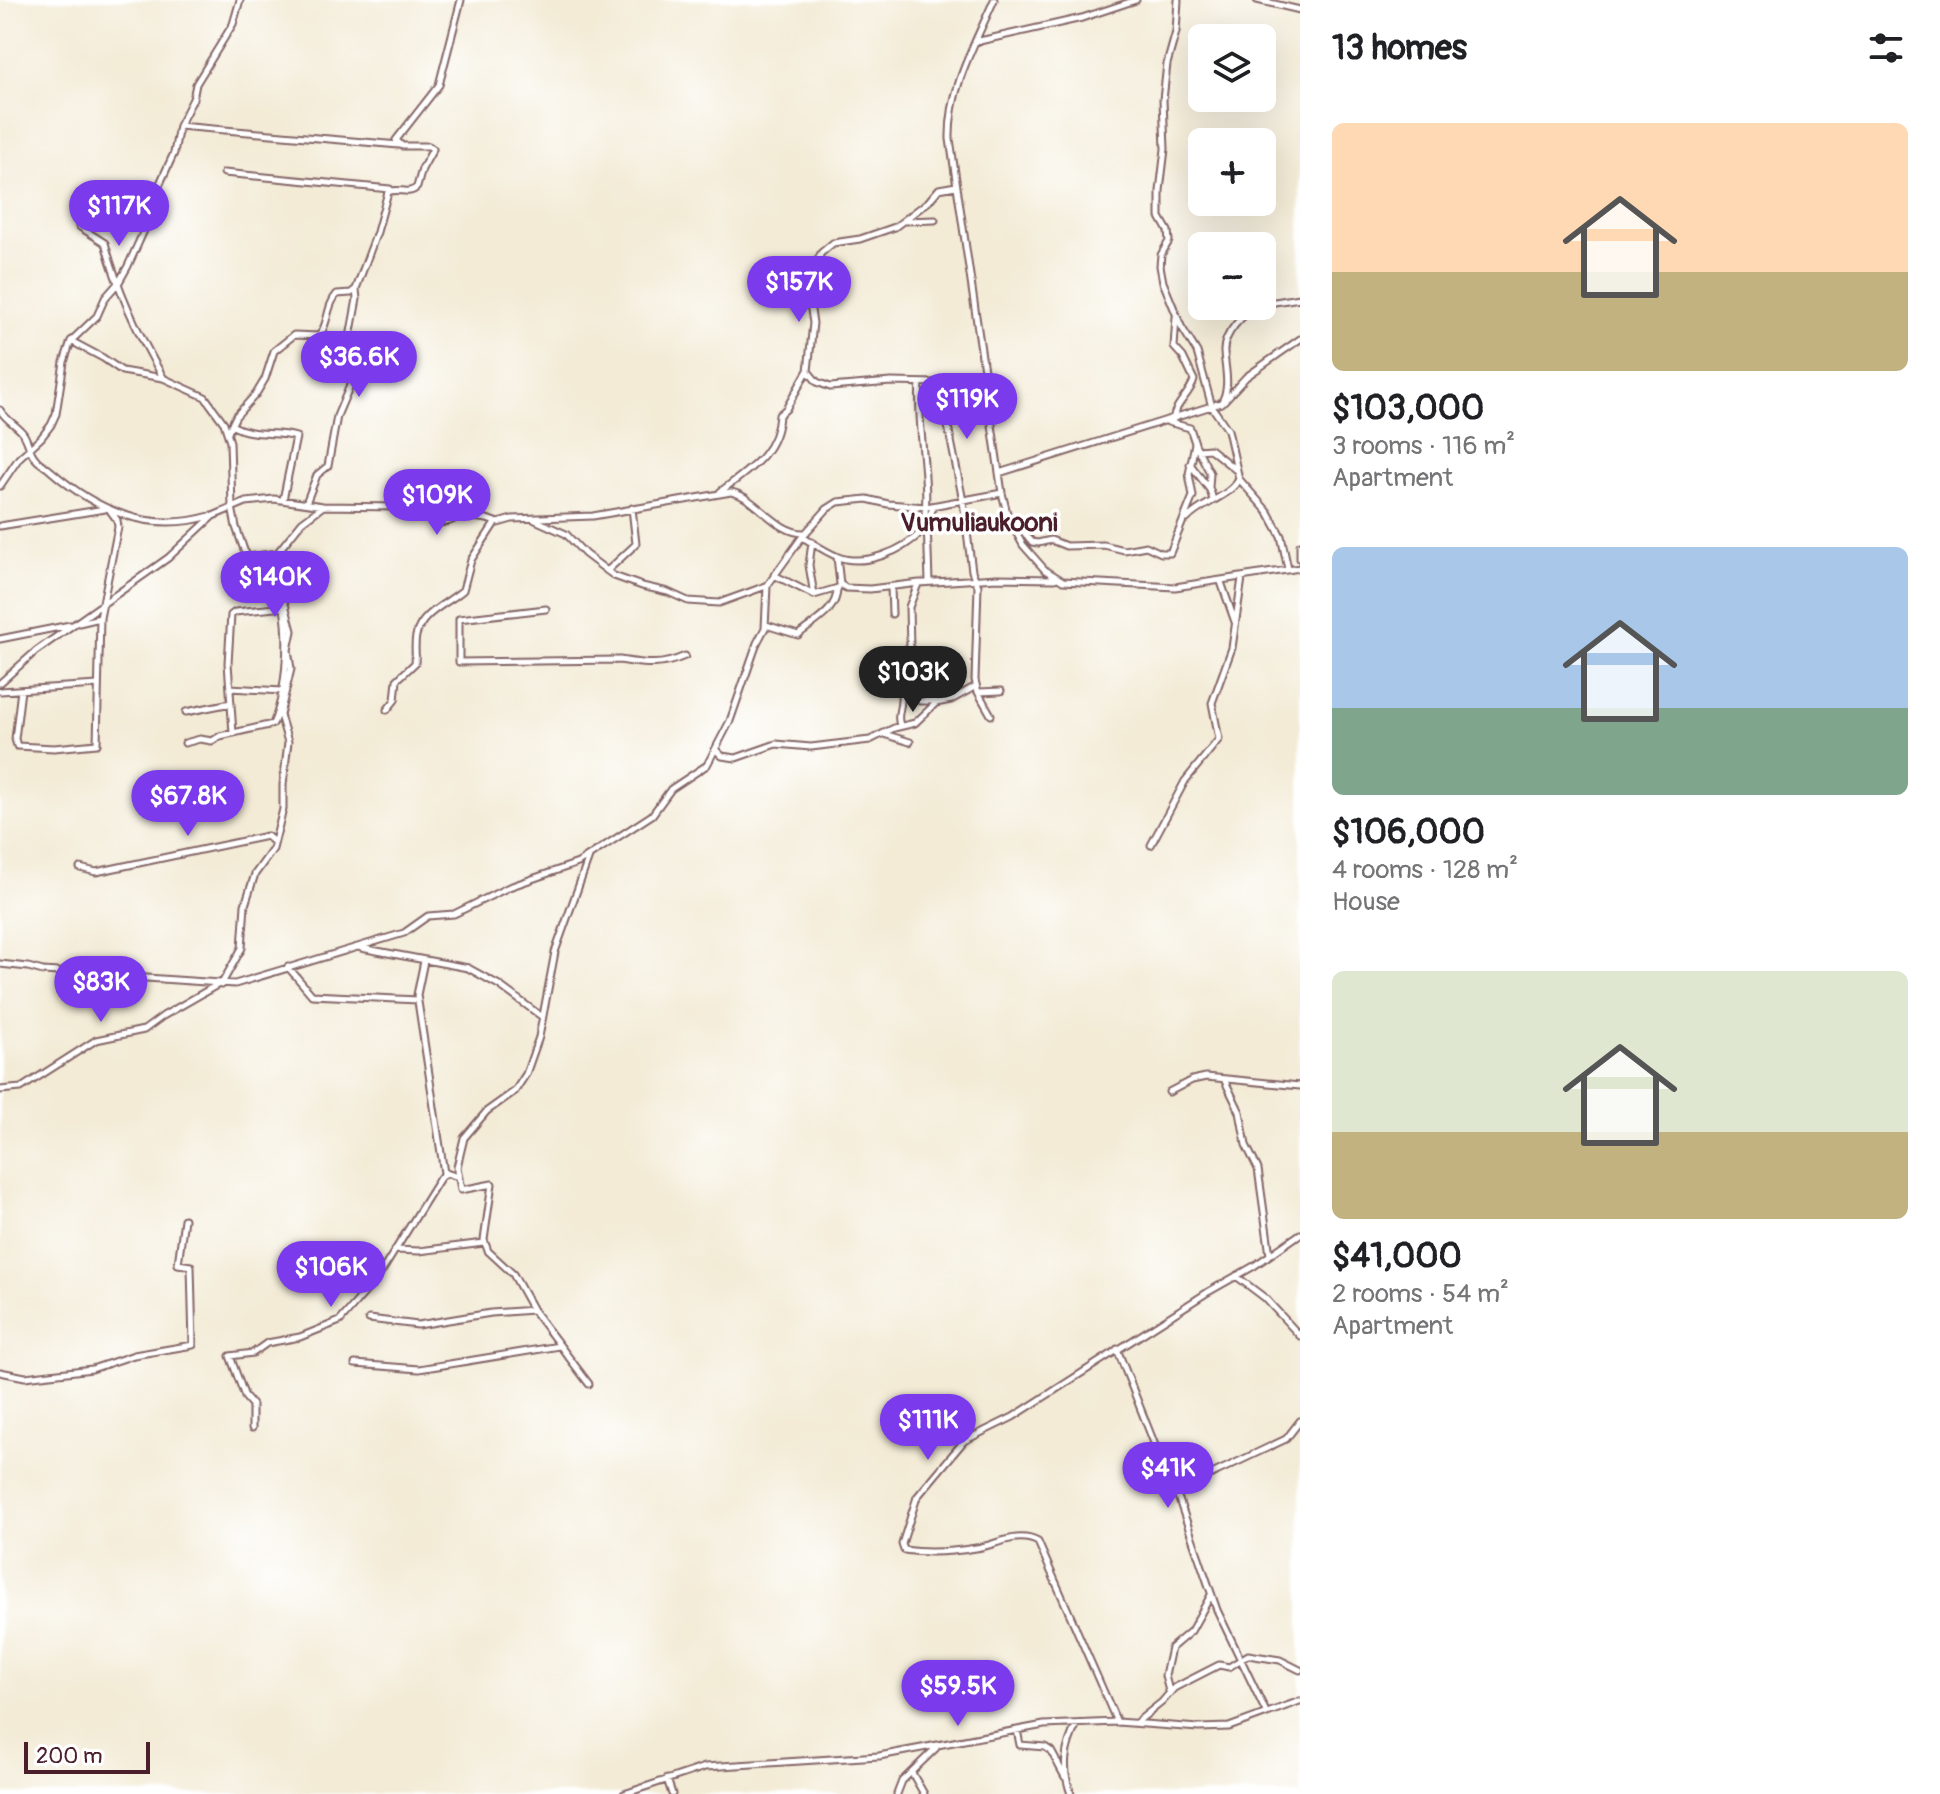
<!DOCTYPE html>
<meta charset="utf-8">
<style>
:root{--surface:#fff;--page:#f6f6f6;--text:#202124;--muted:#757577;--accent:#7c3aed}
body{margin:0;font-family:Pangolin,sans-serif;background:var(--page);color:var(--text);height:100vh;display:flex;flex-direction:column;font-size:30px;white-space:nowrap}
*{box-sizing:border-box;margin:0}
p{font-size:26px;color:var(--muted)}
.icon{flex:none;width:44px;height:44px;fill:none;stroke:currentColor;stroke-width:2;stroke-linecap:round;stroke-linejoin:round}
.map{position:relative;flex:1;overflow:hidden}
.sheet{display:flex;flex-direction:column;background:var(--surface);width:640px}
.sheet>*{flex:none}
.buttons{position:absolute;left:1188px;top:24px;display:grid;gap:16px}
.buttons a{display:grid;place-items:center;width:88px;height:88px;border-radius:12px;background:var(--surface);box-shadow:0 8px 32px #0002;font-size:40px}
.scale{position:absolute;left:24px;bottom:20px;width:126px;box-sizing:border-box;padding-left:8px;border:4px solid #4a1f2b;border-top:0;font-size:22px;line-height:28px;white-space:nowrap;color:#4a1f2b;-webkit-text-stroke:6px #fff;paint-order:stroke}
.price{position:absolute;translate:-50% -68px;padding:0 18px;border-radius:28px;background:var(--accent);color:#fff;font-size:26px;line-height:52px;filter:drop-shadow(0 2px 4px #0008)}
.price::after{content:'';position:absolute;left:50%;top:48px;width:24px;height:18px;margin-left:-12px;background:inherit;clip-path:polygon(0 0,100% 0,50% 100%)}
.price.selected{background:#222;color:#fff}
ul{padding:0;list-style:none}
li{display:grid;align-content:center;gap:16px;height:424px;padding:0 32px}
li span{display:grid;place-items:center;height:248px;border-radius:12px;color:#555}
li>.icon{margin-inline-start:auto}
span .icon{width:144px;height:144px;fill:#fffc;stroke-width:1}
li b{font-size:34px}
h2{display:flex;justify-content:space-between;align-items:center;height:96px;padding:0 32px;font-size:34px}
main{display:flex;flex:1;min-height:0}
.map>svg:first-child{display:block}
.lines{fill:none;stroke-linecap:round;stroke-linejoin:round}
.street-casing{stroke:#856667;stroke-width:9}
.street{stroke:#fff;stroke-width:5}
.labels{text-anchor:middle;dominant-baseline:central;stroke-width:7;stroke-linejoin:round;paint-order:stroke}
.quarter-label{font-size:26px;font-weight:bold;fill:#4a1f2b;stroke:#fff}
</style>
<main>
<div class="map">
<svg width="1300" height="1794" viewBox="0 0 1300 1794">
<rect width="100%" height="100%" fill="#fff"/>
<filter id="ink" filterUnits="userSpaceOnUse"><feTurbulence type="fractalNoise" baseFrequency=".0125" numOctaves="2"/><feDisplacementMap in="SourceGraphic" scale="16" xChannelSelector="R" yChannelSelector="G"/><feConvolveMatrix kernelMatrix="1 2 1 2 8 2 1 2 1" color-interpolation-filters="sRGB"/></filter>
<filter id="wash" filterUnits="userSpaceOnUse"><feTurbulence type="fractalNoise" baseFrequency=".006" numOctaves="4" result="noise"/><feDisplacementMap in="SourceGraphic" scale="32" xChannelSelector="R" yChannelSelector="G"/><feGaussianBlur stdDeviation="1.8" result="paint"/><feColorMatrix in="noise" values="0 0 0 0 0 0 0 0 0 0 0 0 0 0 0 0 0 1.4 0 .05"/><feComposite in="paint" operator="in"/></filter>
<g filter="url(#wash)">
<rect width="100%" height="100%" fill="#f3ebd6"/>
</g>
<g filter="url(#ink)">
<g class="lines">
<defs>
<path id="street" d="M 994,0 C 974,46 949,88 950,139 L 1002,493 L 1008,517 L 1023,545 L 1045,570 L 1063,581 L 1175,587 L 1300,568
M 1178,0 L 1176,32 L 1167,64 L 1163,100 L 1165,149 L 1160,191 L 1160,217 L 1168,231 L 1169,241 L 1161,255 L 1160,266 L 1163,282 L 1181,326 L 1197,352 L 1212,407 L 1228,430 L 1239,479 L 1268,512 L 1281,536 L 1288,569
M 1257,0 L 1300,10
M 975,42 L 1082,18 L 1136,0
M 179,126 L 399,145
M 224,173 L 390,189
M 956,186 L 939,189 L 928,202 L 895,227 L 860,239 L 833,243 L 821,253 L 807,285 L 813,323 L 808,371 L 817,382 L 830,387 L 891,382 L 985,384
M 904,221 L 935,220
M 80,227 L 105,243 C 117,288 139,336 163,377
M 1262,304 L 1300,298
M 71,341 L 103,358 L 122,371 L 163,378 L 205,397 L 224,423 L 230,442 L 232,507 L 236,527 L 244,550 L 261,578 L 284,601 L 292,631 L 288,650 L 291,669 L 280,715 L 288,742 L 283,785 L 283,809 L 273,849 L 255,874 L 245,905 L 242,948 L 221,985
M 946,383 L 945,411 L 963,501 L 972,571 L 978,586 L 975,680 L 978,692 L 991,715
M 1224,401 L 1246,377 L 1300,339
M 0,410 C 6,420 15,424 22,432 C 29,440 28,451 36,459 C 40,464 46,466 51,471 C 96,510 148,534 210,516
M 1173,420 C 1175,403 1190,395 1194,380 L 1183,357 L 1174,347 L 1176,317
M 231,425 C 255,438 273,430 296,437 L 283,500
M 228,432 L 236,416 L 256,394 L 265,379 L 274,351 L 294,335 L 319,336 C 329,324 326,306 337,294 L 351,293 L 356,289 L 377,232 L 388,192 C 398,187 409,196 417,187 L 422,169 L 433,149 L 429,146 L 402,146 L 396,140 L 439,85 L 461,0
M 1195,444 L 1210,473 L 1209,488
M 1198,450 L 1210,449 L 1236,470
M 1190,464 L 1210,490 L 1213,500
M 999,473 L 1221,403 C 1231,388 1225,369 1224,352 C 1223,334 1243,314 1257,306
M 0,486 L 19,458 L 41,438 L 51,425 L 56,414 L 64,362 L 71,341 L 97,316 L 105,298 L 119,282 L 128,266 L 146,226 L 151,203 L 174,153 L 179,126 L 193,99 L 196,84 L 233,24 L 240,0
M 720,492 C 748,470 777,454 779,415 L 786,409 L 807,372
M 306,503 L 317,475 L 328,466 L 337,416 L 354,376 L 355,351 L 350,337 L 357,299 L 356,290
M 428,512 L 431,519 C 439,526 451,522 459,516
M 1187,519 C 1200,504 1231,496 1239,479
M 535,520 L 566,534 L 585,554 L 614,576 L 642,586 L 668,592 L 688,601 L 719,603 L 766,586
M 0,526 L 105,509
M 1013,528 L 1022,530 L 1032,542 L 1038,543 L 1051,540 L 1066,546 L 1104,545 L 1124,550 L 1146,546 L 1161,553 L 1170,553 L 1193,496 L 1189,474 L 1195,443 L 1190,428 L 1168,422
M 802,537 C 813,543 824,551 836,556 C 863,568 904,551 923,530 C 932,482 916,431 920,383
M 812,542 L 809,565 L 814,595
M 1300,545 L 1300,559
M 248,557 L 277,553 L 302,522 L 322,507
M 837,557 L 840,584 L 846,588 L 870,589 L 919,583 L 997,578 L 1055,579
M 607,571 L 636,544 L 632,508
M 774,575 L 814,595 L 838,588
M 929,582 L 927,521 L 934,506
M 1221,582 L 1235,622
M 891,587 L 892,614
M 546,609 L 459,619 L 459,662 L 620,660 C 645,664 660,667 685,656
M 79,623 L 100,618
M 766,625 L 798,635 C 813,622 838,611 837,588
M 0,639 L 70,625
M 0,683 L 36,651 L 168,558 L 213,516 L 246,502 L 274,499 L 323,506 L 399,507 L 487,519 L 498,523 L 512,519 L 593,516 L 731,492 C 757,497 776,534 805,533
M 902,687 L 920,701 L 935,701
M 230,688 L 282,691
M 21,690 L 15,739 L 17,746 L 54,748 L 97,744 L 100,618 L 118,527 L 117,520 L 109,509
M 0,691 L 98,685
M 979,692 L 1001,691
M 387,710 L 395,700 L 397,680 L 415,663 C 416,654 414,645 416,636 C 421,613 447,604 463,590 L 471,560 L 495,523
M 186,712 L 231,703
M 900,725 C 896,715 901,710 901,700 C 902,688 898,678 901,667 L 894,656 L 910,647 L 909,607 L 918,584
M 233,733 L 228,663 L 231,615 L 235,612 L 286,607
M 884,734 L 910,742
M 185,743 L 200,739 L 212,741 L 220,736 L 273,724 C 286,694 290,641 284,609
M 716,750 L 722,756 L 736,758 L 776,744 L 811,747 L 870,740 L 894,728 L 915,723 L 936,703 L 951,700 L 976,686
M 1151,845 L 1185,781 L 1219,739 L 1212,703 L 1232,648 L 1242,578
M 589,857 L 555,952 L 539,1037 L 526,1074 L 515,1091 L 487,1111 L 464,1138 L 457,1167 L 461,1190 L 492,1184 L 484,1240 L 488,1251 L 513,1274 L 533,1310 L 589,1384
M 80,868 L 96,872 L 267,836 L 274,842
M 361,948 L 468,968 L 499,985 L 541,1016
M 424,961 L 417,995 L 444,1173
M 0,964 L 28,967 L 43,971 L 235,984 L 404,933 L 428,916 L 454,914 L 509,887 L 578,863 L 652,815 L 671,789 L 707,765 L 730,721 L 757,643 L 765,628 L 767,586 L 802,537 L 827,509 L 838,502 L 867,499 L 888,504 L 926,507 L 1002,493
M 288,967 L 312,995 L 418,1000
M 1224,1079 L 1240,1112 L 1246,1145 L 1258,1169 L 1270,1255
M 0,1090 L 21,1088 L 96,1040 L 144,1030 L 163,1016 L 217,985
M 1169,1092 L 1192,1080 L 1206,1077 L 1300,1086
M 396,1250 L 419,1251 L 484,1243
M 1236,1276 L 1265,1298 L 1300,1336
M 369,1319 L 418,1325 L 491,1313 L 533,1310
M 1117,1349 L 1158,1453 L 1176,1491 L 1217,1610 L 1266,1712
M 355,1364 L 419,1369 L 559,1346
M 0,1372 L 25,1377 L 92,1369 L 134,1355 L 193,1345 L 191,1266 L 178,1264 L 184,1219
M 252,1428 L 252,1405 L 245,1397 L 230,1356 L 253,1353 L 267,1343 L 300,1337 L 340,1321 L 379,1276 L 440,1178 L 446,1173 L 458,1177
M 1176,1491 L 1286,1439 L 1300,1421
M 1169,1691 L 1165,1676 L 1171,1648 L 1191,1631 L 1211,1595
M 1117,1722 L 1038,1542 C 1018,1531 996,1545 976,1548 C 952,1552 928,1554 904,1550 L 902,1544 L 917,1497 L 964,1441 L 1013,1417 L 1208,1292 L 1254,1266 L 1300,1234
M 1137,1722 L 1162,1702 L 1174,1688 L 1219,1665 L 1229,1667 L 1248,1655 L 1280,1660 L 1300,1670
M 1017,1730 L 1020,1745 L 1045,1747 L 1051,1751 L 1065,1777
M 912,1773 L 924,1794
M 667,1779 L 672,1794
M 624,1794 L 705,1767 L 879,1756 L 1044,1725 L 1117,1722 L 1199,1728 L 1229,1727 L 1300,1701
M 897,1794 L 902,1781 L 936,1748
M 1071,1794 C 1062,1769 1064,1748 1077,1724"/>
</defs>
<use href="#street" class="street-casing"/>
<use href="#street" class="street"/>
</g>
</g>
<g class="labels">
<g class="quarter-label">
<text x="979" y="523">Vumuliaukooni</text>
</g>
</g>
</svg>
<div class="buttons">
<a><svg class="icon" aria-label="layers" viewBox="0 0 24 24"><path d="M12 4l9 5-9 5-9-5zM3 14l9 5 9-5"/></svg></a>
<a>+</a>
<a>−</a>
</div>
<div class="scale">200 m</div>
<b class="price" style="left:119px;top:248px">$117K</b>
<b class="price" style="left:799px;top:324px">$157K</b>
<b class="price" style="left:359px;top:399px">$36.6K</b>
<b class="price" style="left:967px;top:441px">$119K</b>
<b class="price" style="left:437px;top:537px">$109K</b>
<b class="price" style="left:275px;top:619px">$140K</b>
<b class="price selected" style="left:913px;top:714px">$103K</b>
<b class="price" style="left:188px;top:838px">$67.8K</b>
<b class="price" style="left:101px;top:1024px">$83K</b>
<b class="price" style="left:331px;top:1309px">$106K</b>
<b class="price" style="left:928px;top:1462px">$111K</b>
<b class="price" style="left:1168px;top:1510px">$41K</b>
<b class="price" style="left:958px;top:1728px">$59.5K</b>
</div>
<section class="sheet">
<h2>13 homes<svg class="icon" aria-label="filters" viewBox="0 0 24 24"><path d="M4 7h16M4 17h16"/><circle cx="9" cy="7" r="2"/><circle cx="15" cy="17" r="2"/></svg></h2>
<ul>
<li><span style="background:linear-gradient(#ffd9b3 60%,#c2b280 0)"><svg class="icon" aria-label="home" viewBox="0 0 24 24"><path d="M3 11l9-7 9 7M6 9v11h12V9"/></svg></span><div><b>$103,000</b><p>3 rooms · 116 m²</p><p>Apartment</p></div></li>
<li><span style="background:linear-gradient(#a9c7e8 65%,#7fa58c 0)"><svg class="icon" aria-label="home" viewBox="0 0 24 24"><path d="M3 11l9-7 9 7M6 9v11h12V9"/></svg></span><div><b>$106,000</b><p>4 rooms · 128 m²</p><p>House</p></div></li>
<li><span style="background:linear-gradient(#dfe7d0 65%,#c2b280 0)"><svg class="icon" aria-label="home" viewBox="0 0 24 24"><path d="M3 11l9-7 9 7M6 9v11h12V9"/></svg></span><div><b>$41,000</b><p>2 rooms · 54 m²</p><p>Apartment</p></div></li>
</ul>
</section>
</main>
